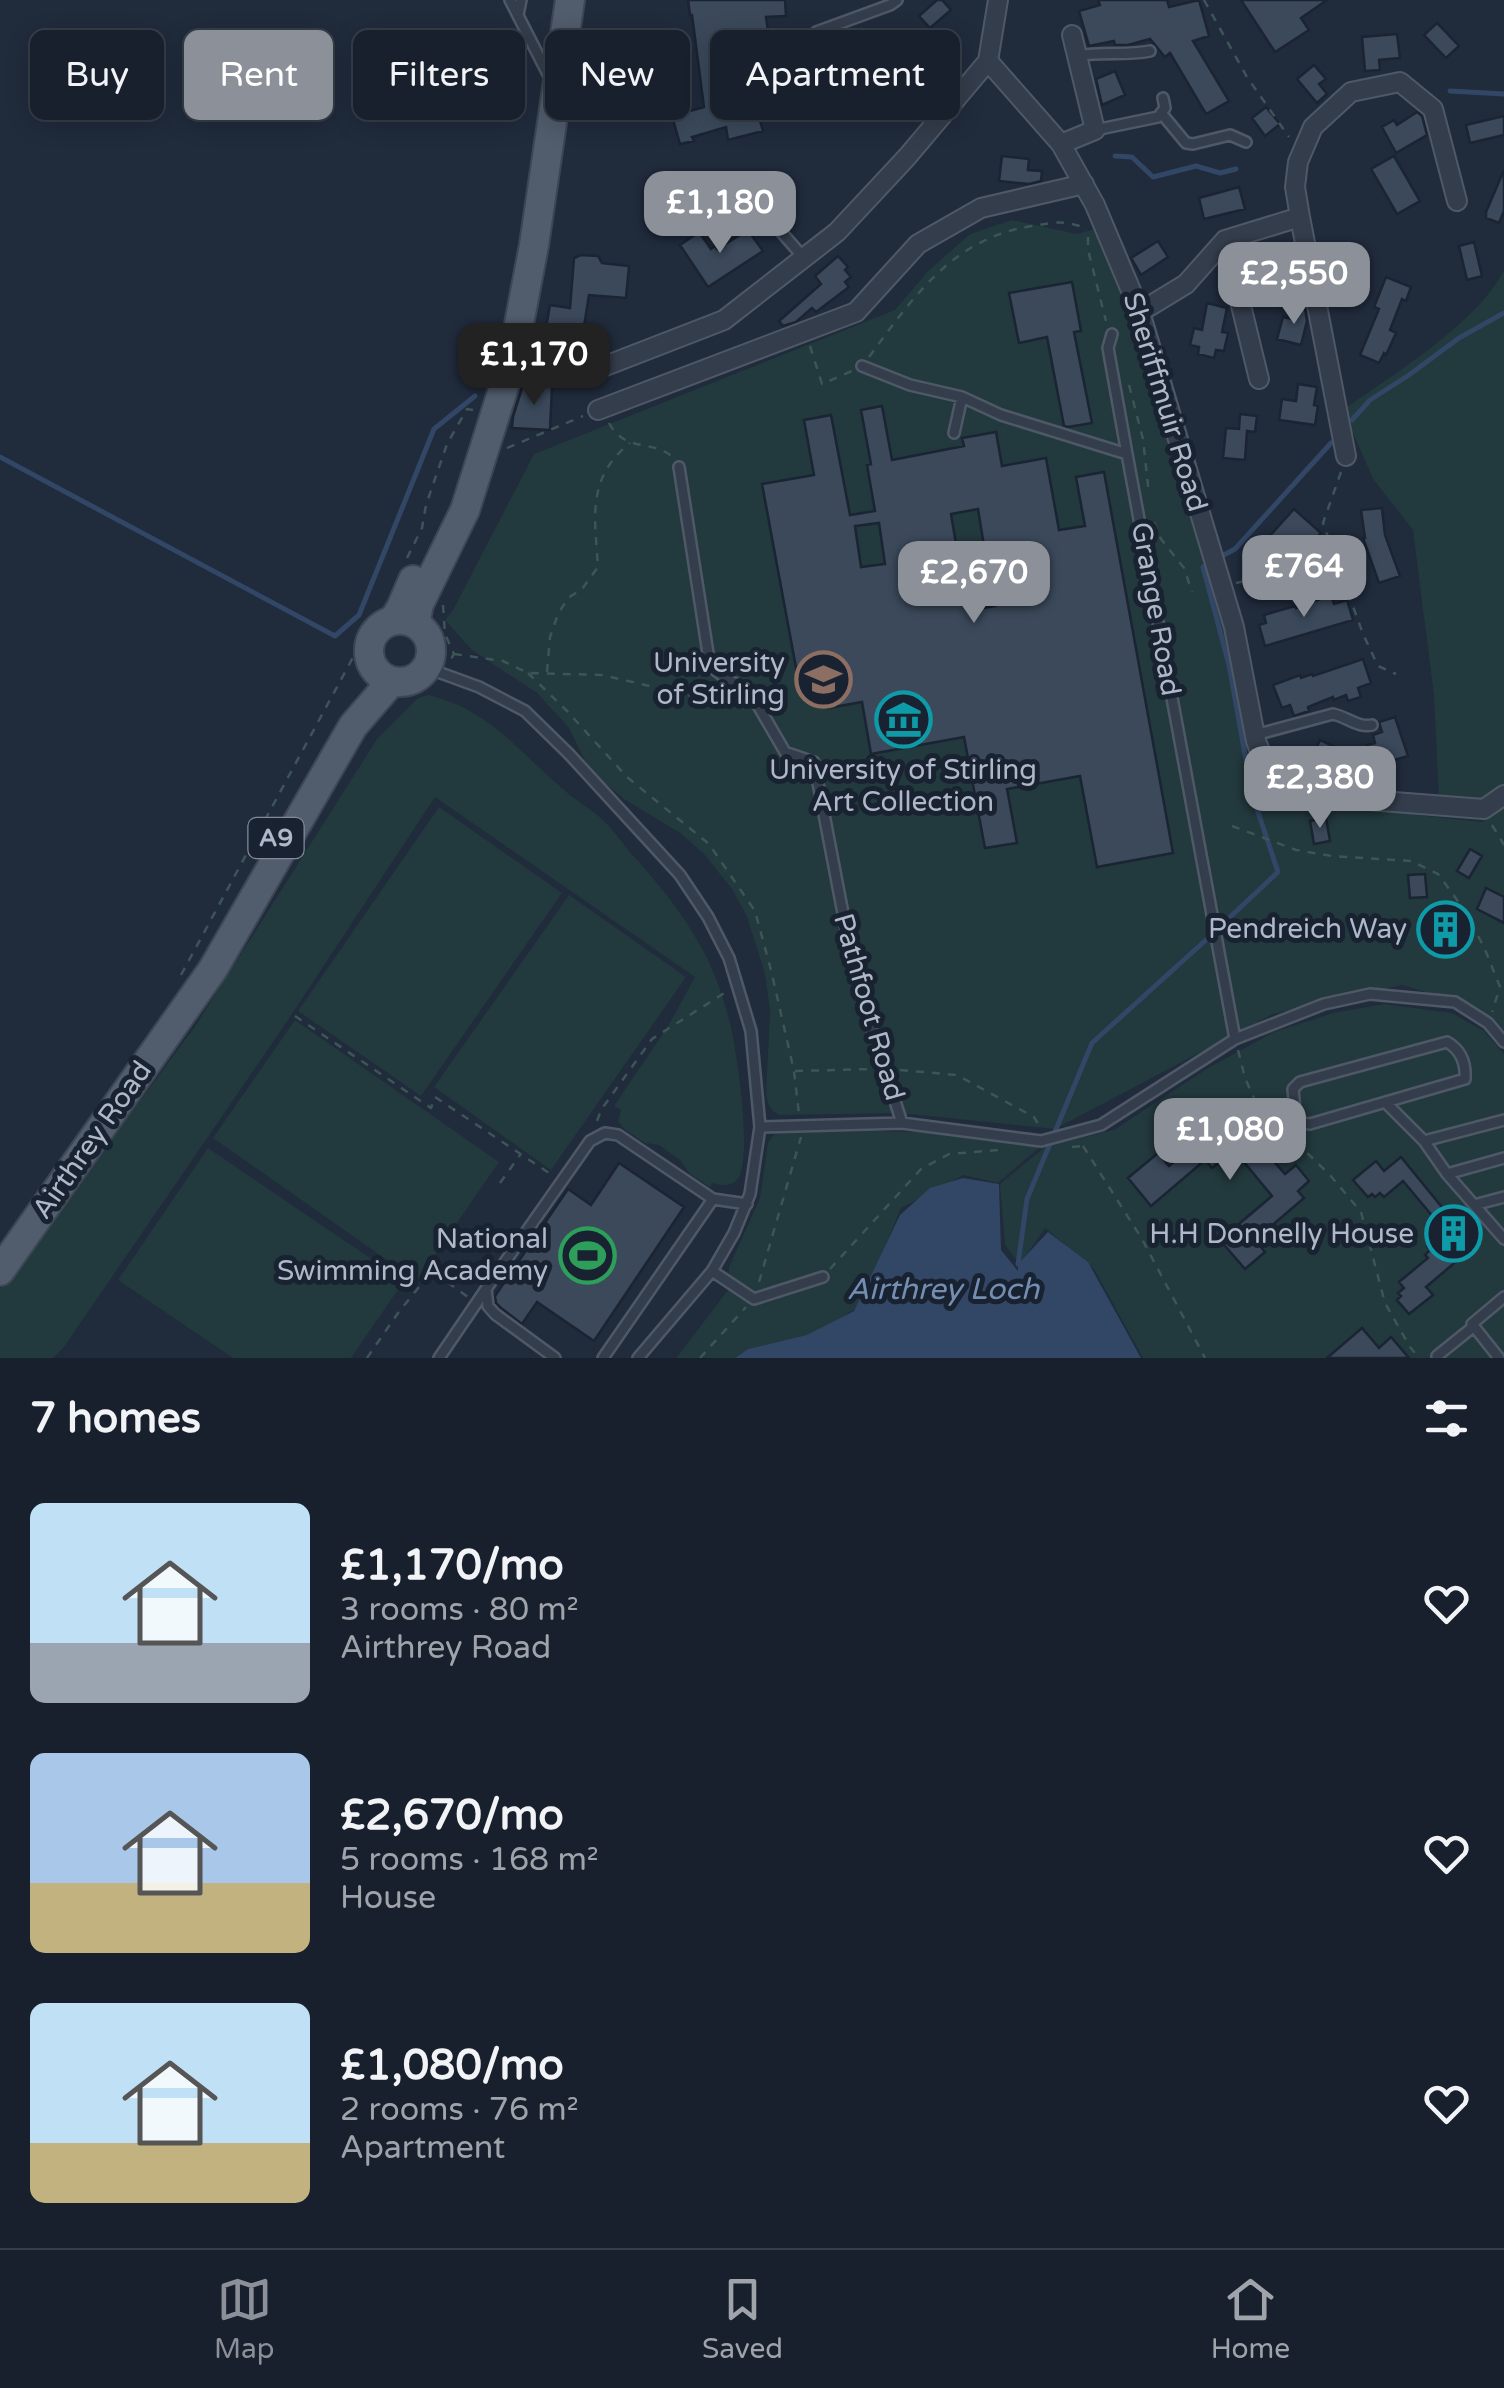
<!DOCTYPE html>
<meta charset="utf-8">
<style>
:root{--surface:#18202d;--page:#252d39;--text:#f1f3f6;--muted:#9fa3aa;--line:#363e49;--accent:#8c9099}
body{margin:0;font-family:"Varela Round",sans-serif;background:var(--page);color:var(--text);height:100vh;display:flex;flex-direction:column;font-size:38px;white-space:nowrap}
*{box-sizing:border-box;margin:0}
p{font-size:32px;color:var(--muted)}
.icon{flex:none;width:55px;height:55px;fill:none;stroke:currentColor;stroke-width:2;stroke-linecap:round;stroke-linejoin:round}
.map{position:relative;height:1358px;overflow:hidden}
.panel{display:flex;flex-direction:column;background:var(--surface);flex:1}
.panel>*{flex:none}
.top-card{position:absolute;left:30px;top:30px;width:1000px;height:90px;display:flex;gap:20px}
.price{position:absolute;translate:-50% -85px;padding:0 22px;border-radius:20px;background:var(--accent);color:#fff;font-size:32px;line-height:65px;filter:drop-shadow(0 2px 5px #0008)}
.price::after{content:'';position:absolute;left:50%;top:60px;width:30px;height:22px;margin-left:-15px;background:inherit;clip-path:polygon(0 0,100% 0,50% 100%)}
.price.selected{background:#222;color:#fff}
ul{padding:0;list-style:none}
li{display:flex;align-items:center;gap:30px;height:250px;padding:0 30px}
li span{display:grid;place-items:center;flex:none;width:280px;height:200px;border-radius:15px;color:#555}
li>.icon{margin-inline-start:auto}
span .icon{width:120px;height:120px;fill:#fffc;stroke-width:1}
li b{font-size:42px}
h2{display:flex;justify-content:space-between;align-items:center;height:120px;padding:0 30px;font-size:42px}
.pill{padding:0 35px;border-radius:15px;background:var(--surface);box-shadow:0 5px 25px #0003,0 0 0 2px var(--line);font-size:35px;line-height:90px}
.pill.selected{background:var(--accent);color:#fff}
.dock{display:flex;justify-content:space-around;align-items:center;height:140px;border-top:2px solid var(--line);background:var(--surface);font-size:28px;color:var(--muted)}
.dock a{display:grid;justify-items:center;gap:5px}
.dock .selected{color:var(--accent)}
.map>svg:first-child{display:block}
.green{fill:#22393d}
.water{fill:#324665}
.lines{fill:none;stroke-linecap:round;stroke-linejoin:round}
.stream{stroke:#324665;stroke-width:5}
.building{fill:#3b495b;stroke:#1b2433;stroke-width:2.5;fill-rule:evenodd}
.service-casing{stroke:#4f5867;stroke-width:14}
.minor-casing{stroke:#4f5867;stroke-width:22}
.primary-casing{stroke:#3d4655;stroke-width:32}
.path{stroke:#3d5557;stroke-width:2.5;stroke-dasharray:8 8;stroke-linecap:butt}
.service{stroke:#343d4c;stroke-width:9}
.minor{stroke:#343d4c;stroke-width:18}
.primary{stroke:#515c6c;stroke-width:28}
.labels{text-anchor:middle;dominant-baseline:central;stroke-width:10;stroke-linejoin:round;paint-order:stroke}
.shield{fill:#192231;stroke:#828b9b;stroke-width:2.5}
.shield-label{font-size:25px;font-weight:bold;fill:#afb8c8}
.street-label{font-size:28px;fill:#afb8c8;stroke:#192231}
.poi-label{font-size:28px;fill:#afb8c8;stroke:#192231;text-anchor:end}
.water-label{font-size:30px;font-style:italic;fill:#748eb2;stroke:#192231}
</style>
<div class="map">
<svg width="1504" height="1358" viewBox="0 0 1504 1358">
<rect width="100%" height="100%" fill="#202b3c"/>
<path class="green" d="M 1012,220 L 1077,234 L 1098,228 L 1207,550 L 1264,798 L 1482,822 L 1504,806 L 1504,1031 L 1488,1023 L 1473,1006 L 1402,985 L 1273,1014 L 1055,1129 L 900,1113 L 780,1115 C 769,1110 768,1105 766,1093 L 770,1011 L 765,974 L 747,917 L 732,889 L 703,853 L 680,833 L 624,799 L 598,778 L 583,757 L 569,728 L 537,693 L 472,650 L 445,620 L 453,610 L 534,454 L 895,310 L 927,272 L 970,234 Z
M 1504,270 L 1504,787 L 1480,801 L 1439,800 L 1434,696 L 1413,530 L 1373,479 L 1343,410 C 1392,375 1477,324 1504,270 Z
M 428,695 C 489,709 518,751 563,789 C 576,801 592,809 605,822 C 614,831 621,841 629,851 C 660,885 689,920 709,962 C 717,980 724,999 729,1019 C 737,1048 752,1153 739,1177 C 734,1187 720,1186 712,1183 L 710,1187 L 690,1174 L 680,1160 L 659,1145 L 645,1143 L 624,1129 L 618,1121 L 621,1110 L 614,1106 L 668,1026 L 695,977 L 435,797 L 288,1020 L 64,1347 L 53,1358 L 0,1358 L 0,1289 L 194,1028 L 377,739 L 418,698 Z
M 439,807 L 562,893 L 421,1096 L 298,1011 Z
M 569,895 L 686,977 L 551,1170 L 434,1087 Z
M 1384,1004 L 1452,1013 L 1484,1031 L 1504,1054 L 1504,1358 L 1143,1358 L 1094,1269 L 1045,1228 L 1020,1264 L 1005,1245 L 1000,1184 L 1046,1146 L 1114,1130 L 1208,1068 L 1274,1032 L 1333,1013 Z
M 295,1020 L 499,1162 L 417,1281 L 213,1138 Z
M 791,1129 L 1054,1135 L 998,1183 L 964,1175 L 901,1208 L 861,1305 L 816,1334 L 748,1349 L 735,1358 L 676,1358 L 735,1281 L 729,1273 L 729,1267 L 760,1198 L 768,1142 L 775,1134 Z
M 208,1148 L 404,1281 L 351,1358 L 233,1358 L 118,1280 Z"/>
<path class="water" d="M 963,1178 L 999,1184 L 1001,1250 L 1018,1271 L 1018,1264 L 1048,1232 L 1088,1262 L 1141,1358 L 735,1358 L 748,1349 L 807,1335 L 854,1311 L 900,1215 L 930,1188 Z"/>
<g class="lines">
<path class="stream" d="M 1450,91 L 1504,94
M 1115,156 L 1132,157 L 1153,177 L 1196,166 L 1220,173 L 1236,169
M 530,350 L 542,341 L 572,345
M 1352,420 L 1370,400 L 1409,375 L 1459,338 L 1504,313
M 0,457 L 335,636 L 359,615 L 434,429 L 475,396
M 1222,556 L 1235,549 L 1331,443
M 1205,566 L 1203,567 L 1229,665 L 1252,794 L 1278,872 L 1227,920
M 1018,1264 L 1027,1199 L 1092,1043 L 1207,939"/>
</g>
<path class="building" d="M 688,0 L 785,0 L 786,16 L 766,17 L 773,66 L 749,69 L 740,56 L 744,70 L 722,73 L 728,102 L 732,101 L 734,109 L 755,104 L 763,131 L 728,140 L 726,127 L 692,137 L 694,141 L 680,144 L 672,116 L 704,107 L 692,15 L 690,15 Z
M 937,0 L 942,0 L 951,10 L 930,28 L 919,16 Z
M 1098,0 L 1167,0 L 1169,7 L 1199,0 L 1209,36 L 1193,41 L 1229,101 L 1206,114 L 1170,53 L 1165,57 L 1150,39 L 1128,45 L 1115,45 L 1114,41 L 1089,46 L 1079,11 L 1100,5 Z
M 1241,0 L 1327,0 L 1301,18 L 1309,30 L 1275,52 Z
M 1437,23 L 1459,46 L 1446,58 L 1424,35 Z
M 1397,34 L 1400,58 L 1379,60 L 1380,70 L 1365,71 L 1362,37 Z
M 841,50 L 856,70 L 784,121 L 770,101 Z
M 1314,65 L 1326,79 L 1319,84 L 1327,94 L 1317,103 L 1297,79 Z
M 1115,71 L 1125,95 L 1102,105 L 1096,79 Z
M 1266,107 L 1280,124 L 1265,136 L 1252,118 Z
M 1417,112 L 1422,116 L 1427,135 L 1396,153 L 1382,127 L 1394,120 L 1397,125 Z
M 1504,116 L 1504,135 L 1470,143 L 1466,125 Z
M 1002,156 L 1029,159 L 1028,170 L 1042,171 L 1041,181 L 1029,184 L 999,181 Z
M 1394,156 L 1420,201 L 1397,214 L 1371,169 Z
M 1504,170 L 1504,211 L 1499,223 L 1486,218 L 1486,212 Z
M 1239,187 L 1245,209 L 1204,219 L 1199,198 Z
M 748,230 L 763,251 L 708,287 L 680,245 L 699,232 L 711,249 L 715,246 L 717,249 Z
M 1158,241 L 1168,257 L 1141,275 L 1131,258 Z
M 1474,242 L 1482,276 L 1467,280 L 1459,246 Z
M 1278,245 L 1294,282 L 1261,293 L 1255,277 L 1268,272 L 1261,251 Z
M 581,255 L 598,256 L 602,263 L 629,266 L 626,298 L 589,295 L 583,333 L 546,327 L 550,305 L 570,308 L 574,258 Z
M 838,256 L 848,267 L 845,270 L 851,277 L 845,282 L 849,287 L 816,312 L 812,308 L 796,322 L 783,326 L 779,321 L 821,284 L 815,276 Z
M 1386,277 L 1411,287 L 1406,301 L 1402,299 L 1390,330 L 1396,333 L 1386,355 L 1384,353 L 1379,363 L 1360,355 L 1379,309 L 1374,307 Z
M 1072,282 L 1081,331 L 1074,332 L 1092,423 L 1068,427 L 1064,426 L 1047,337 L 1019,343 L 1009,293 Z
M 1207,303 L 1227,308 L 1222,332 L 1228,333 L 1224,351 L 1216,350 L 1214,358 L 1198,354 L 1199,347 L 1190,345 L 1194,328 L 1202,330 Z
M 1295,306 L 1305,308 L 1307,321 L 1301,345 L 1277,339 L 1283,317 L 1292,319 Z
M 1298,384 L 1317,387 L 1314,405 L 1318,406 L 1315,425 L 1279,420 L 1282,399 L 1296,401 Z
M 523,385 L 552,387 L 550,430 L 512,428 L 513,417 Z
M 882,406 L 892,460 L 964,446 L 962,438 L 996,432 L 1002,466 L 1046,458 L 1059,530 L 1085,526 L 1076,477 L 1104,472 L 1173,853 L 1097,867 L 1080,776 L 1007,789 L 1017,843 L 985,848 L 964,737 L 871,754 L 862,702 L 828,708 L 824,685 L 800,689 L 762,484 L 814,475 L 804,420 L 831,415 L 850,515 L 875,511 L 867,465 L 871,464 L 861,410 ZM 978,509 L 984,546 L 957,550 L 951,514 ZM 879,523 L 885,564 L 861,567 L 855,526 ZM 988,565 L 995,606 L 971,610 L 964,569 Z
M 1240,414 L 1257,416 L 1255,432 L 1247,431 L 1245,460 L 1223,458 L 1226,428 L 1239,429 Z
M 1382,508 L 1385,535 L 1400,576 L 1379,583 L 1363,538 L 1365,538 L 1361,510 Z
M 1294,509 L 1321,533 L 1304,552 L 1290,539 L 1279,552 L 1266,540 Z
M 1331,595 L 1334,604 L 1347,600 L 1353,620 L 1265,646 L 1259,625 L 1266,623 L 1264,615 L 1295,606 L 1296,608 Z
M 1363,659 L 1371,683 L 1358,688 L 1361,697 L 1348,701 L 1346,695 L 1334,700 L 1333,697 L 1308,707 L 1309,711 L 1294,716 L 1290,705 L 1282,708 L 1273,685 L 1300,675 L 1301,678 L 1312,674 L 1313,676 Z
M 1395,717 L 1408,756 L 1374,766 L 1367,745 L 1375,743 L 1373,735 L 1382,732 L 1379,722 Z
M 1320,740 L 1346,752 L 1332,782 L 1315,778 L 1293,768 L 1300,755 L 1311,760 Z
M 1326,818 L 1330,841 L 1314,844 L 1310,821 Z
M 1470,849 L 1482,856 L 1469,878 L 1457,871 Z
M 1425,874 L 1427,897 L 1410,898 L 1408,875 Z
M 1486,888 L 1504,897 L 1504,923 L 1477,909 Z
M 1453,916 L 1457,940 L 1440,943 L 1436,918 Z
M 1240,1124 L 1249,1135 L 1261,1125 L 1273,1139 L 1262,1148 L 1285,1174 L 1296,1165 L 1309,1181 L 1298,1191 L 1304,1198 L 1255,1240 L 1265,1252 L 1245,1269 L 1220,1240 L 1272,1196 L 1234,1150 L 1212,1168 L 1205,1160 L 1151,1206 L 1128,1178 L 1158,1153 L 1169,1166 L 1217,1126 L 1226,1136 Z
M 1401,1157 L 1467,1238 L 1452,1250 L 1459,1259 L 1426,1287 L 1433,1295 L 1409,1314 L 1397,1300 L 1401,1296 L 1398,1293 L 1404,1288 L 1399,1282 L 1428,1258 L 1425,1255 L 1430,1250 L 1427,1246 L 1445,1231 L 1403,1181 L 1384,1197 L 1380,1193 L 1375,1197 L 1372,1194 L 1368,1197 L 1353,1180 L 1376,1161 L 1384,1171 Z
M 619,1163 L 684,1207 L 594,1341 L 537,1302 L 522,1324 L 501,1308 L 496,1303 L 495,1296 L 568,1189 L 591,1205 Z
M 1362,1328 L 1379,1348 L 1391,1337 L 1409,1358 L 1327,1358 Z"/>
<g class="lines">
<defs>
<path id="service" d="M 510,0 L 550,78
M 518,15 L 521,0
M 816,32 L 890,5 L 897,0
M 1077,56 C 1102,51 1125,56 1150,51
M 1162,114 L 1186,143 L 1193,144 L 1230,135 L 1246,142
M 1095,130 L 1158,117 L 1165,108 L 1163,98
M 769,218 L 804,258
M 1112,334 L 1108,348 L 1127,454
M 862,366 L 910,385 L 962,397 L 1001,415 L 1127,454 L 1235,1039
M 954,433 L 962,397
M 679,467 L 710,666 L 728,680 L 749,690 L 785,752 L 814,762 L 855,976 L 902,1123
M 427,668 L 479,687 L 525,711 L 569,754 L 680,875 L 708,917 L 729,958 L 751,1031 L 760,1127 L 750,1194 L 734,1233 L 712,1271 L 638,1358
M 1255,735 L 1333,714 C 1347,717 1358,728 1372,725
M 1447,1042 C 1461,1050 1466,1063 1465,1079 L 1310,1124 L 1302,1123 L 1295,1110 L 1293,1089 L 1300,1082 Z
M 1386,1103 L 1424,1141 L 1447,1174 L 1504,1239
M 760,1127 L 902,1123 L 1041,1141 L 1101,1125 L 1235,1039 L 1324,1004 L 1370,994 L 1455,1002 L 1488,1023 L 1504,1042
M 1424,1141 L 1504,1120
M 1447,1174 L 1504,1158
M 1474,1205 L 1504,1197
M 712,1271 L 754,1299 L 823,1277
M 1437,1356 L 1473,1327
M 439,1358 L 486,1289
M 555,1358 L 495,1314 L 488,1306 L 486,1289 L 590,1141 L 605,1133 L 618,1135 L 713,1199 L 747,1204
M 603,1358 L 713,1199
M 1499,1358 L 1472,1324 L 1504,1297"/>
<path id="minor" d="M 988,61 L 1061,144 L 1095,205 L 1140,312 L 1234,627 L 1256,741 L 1267,769 L 1294,786 L 1343,798 L 1484,809 L 1504,795
M 1061,144 L 1095,130 L 1072,35
M 1300,217 L 1346,456
M 1225,240 L 1259,379
M 1140,312 L 1186,284 L 1225,240 L 1300,217 L 1295,187 L 1298,162 L 1313,127 L 1351,92 L 1400,82 L 1433,109 L 1457,201
M 494,357 L 595,370 L 724,320 L 837,232 L 907,157 L 988,61 L 998,0
M 598,410 L 856,312 L 918,244 L 981,208 L 1084,184"/>
<path id="primary" d="M369 651a31 31 0 1 1 62 0a31 31 0 1 1-62 0Z
M 393,621 L 401,608 L 413,580
M 415,623 L 419,604 L 465,510 L 512,361 L 534,245 L 570,0
M 0,1271 L 213,969 L 353,726 L 391,682"/>
</defs>
<use href="#service" class="service-casing"/>
<use href="#minor" class="minor-casing"/>
<use href="#primary" class="primary-casing"/>
<path class="path" d="M 1204,0 L 1247,77 L 1289,137
M 1088,237 L 1088,250 L 1106,321
M 810,346 L 822,384 L 852,371
M 869,357 C 914,296 954,237 1033,226 C 1058,222 1062,220 1086,228
M 1129,385 L 1143,439 L 1149,495
M 609,423 C 626,454 652,438 674,458
M 507,448 L 583,416
M 1341,472 L 1323,523 L 1363,634 L 1378,666 L 1396,674
M 1154,522 L 1161,539 L 1184,568 L 1192,592
M 407,558 L 422,528 L 426,505 L 447,444 L 467,409 L 473,410
M 1236,583 L 1336,561
M 443,605 L 445,634 L 454,654 L 448,664
M 454,654 L 503,661 L 528,673 L 602,675 L 745,708
M 547,672 L 550,637 L 558,614 L 568,598 L 582,589 L 598,567 C 595,518 586,478 630,443
M 528,673 L 567,711 L 627,777 L 709,844 L 755,911 L 771,970 L 794,1071 L 799,1114
M 1492,825 L 1504,845
M 1232,826 L 1296,850 L 1332,856 L 1411,861 L 1438,874 L 1463,908 L 1484,947 L 1500,987 L 1492,1012
M 181,975 L 370,626
M 295,1016 L 431,1108 L 435,1097 L 552,1175
M 1238,1050 L 1245,1078 L 1257,1105 L 1329,1174 L 1361,1212 L 1385,1303 L 1410,1347 L 1419,1358
M 900,1070 L 957,1075 L 1034,1117 L 1040,1127
M 795,1071 L 872,1069
M 597,1121 L 601,1110 L 652,1039 L 726,992
M 1083,1146 L 1142,1239 L 1205,1358
M 1072,1147 L 1083,1146
M 500,1183 L 520,1155
M 830,1269 L 921,1169 L 949,1154 L 999,1150
M 759,1282 L 801,1137
M 367,1358 L 398,1313 L 432,1271 L 468,1297
M 700,1358 L 746,1307"/>
<use href="#service" class="service"/>
<use href="#minor" class="minor"/>
<use href="#primary" class="primary"/>
</g>
<defs>
<symbol id="university-ring" viewBox="-11 -11 22 22"><circle r="9.5" fill="#192231" stroke="#8d6e63" stroke-width="1.5"/><path d="M0-5L7-2L0 1L-7-2ZM-4 1L0 2.5L4 1V4Q0 6-4 4Z" fill="#8d6e63"/></symbol>
<symbol id="museum-ring" viewBox="-11 -11 22 22"><circle r="9.5" fill="#192231" stroke="#0f9aa8" stroke-width="1.5"/><path d="M0-6L6-3V-2H-6V-3ZM-5-1h2V3h-2ZM-1-1h2V3h-2ZM3-1h2V3H3ZM-6 4H6V6H-6Z" fill="#0f9aa8"/></symbol>
<symbol id="building-ring" viewBox="-11 -11 22 22"><circle r="9.5" fill="#192231" stroke="#0f9aa8" stroke-width="1.5"/><path d="M-4-6H4V6H1V3H-1V6H-4ZM-2.5-4.3h1.7v1.8h-1.7ZM.8-4.3h1.7v1.8H.8ZM-2.5-1h1.7V.8h-1.7ZM.8-1h1.7V.8H.8Z" fill="#0f9aa8"/></symbol>
<symbol id="stadium-ring" viewBox="-11 -11 22 22"><circle r="9.5" fill="#192231" stroke="#2e9e5b" stroke-width="1.5"/><path d="M0-5a6.5 5 0 1 0 0 10a6.5 5 0 1 0 0-10ZM-3.5-1.8h7v3.6h-7Z" fill="#2e9e5b"/></symbol>
</defs>
<g fill-rule="evenodd">
<use href="#university-ring" x="792" y="648" width="63" height="63"/>
<use href="#museum-ring" x="872" y="688" width="63" height="63"/>
<use href="#building-ring" x="1414" y="898" width="63" height="63"/>
<use href="#building-ring" x="1422" y="1202" width="63" height="63"/>
<use href="#stadium-ring" x="556" y="1224" width="63" height="63"/>
</g>
<g class="labels">
<rect class="shield" x="248.5" y="818" width="55" height="40" rx="8"/>
<g class="shield-label">
<text x="276" y="838">A9</text>
</g>
<g class="street-label">
<text transform="translate(1165 402) rotate(73)">Sheriffmuir Road</text>
<text transform="translate(1156 609) rotate(80)">Grange Road</text>
<text transform="translate(869 1007) rotate(74)">Pathfoot Road</text>
<text transform="translate(92 1140) rotate(-55)">Airthrey Road</text>
</g>
<g class="poi-label">
<text x="785" y="663">University<tspan x="785" dy="32">of Stirling</tspan></text>
<text x="903" y="770" text-anchor="middle">University of Stirling<tspan x="903" dy="32">Art Collection</tspan></text>
<text x="1407" y="929">Pendreich Way</text>
<text x="1414" y="1234">H.H Donnelly House</text>
<text x="548" y="1239">National<tspan x="548" dy="32">Swimming Academy</tspan></text>
</g>
<g class="water-label">
<text x="943" y="1289">Airthrey Loch</text>
</g>
</g>
</svg>
<b class="price" style="left:720px;top:256px">£1,180</b>
<b class="price" style="left:1294px;top:327px">£2,550</b>
<b class="price selected" style="left:534px;top:408px">£1,170</b>
<b class="price" style="left:1304px;top:620px">£764</b>
<b class="price" style="left:974px;top:626px">£2,670</b>
<b class="price" style="left:1320px;top:831px">£2,380</b>
<b class="price" style="left:1230px;top:1183px">£1,080</b>
<div class="top-card">
<a class="pill">Buy</a>
<a class="pill selected">Rent</a>
<a class="pill">Filters</a>
<a class="pill">New</a>
<a class="pill">Apartment</a>
</div>
</div>
<section class="panel">
<h2>7 homes<svg class="icon" aria-label="filters" viewBox="0 0 24 24"><path d="M4 7h16M4 17h16"/><circle cx="9" cy="7" r="2"/><circle cx="15" cy="17" r="2"/></svg></h2>
<ul>
<li><span style="background:linear-gradient(#bfe0f5 70%,#9aa5b1 0)"><svg class="icon" aria-label="home" viewBox="0 0 24 24"><path d="M3 11l9-7 9 7M6 9v11h12V9"/></svg></span><div><b>£1,170/mo</b><p>3 rooms · 80 m²</p><p>Airthrey Road</p></div><svg class="icon" aria-label="heart" viewBox="0 0 24 24"><path d="M12 20l-8-8c-3-5 5-10 8-4 3-6 11-1 8 4z"/></svg></li>
<li><span style="background:linear-gradient(#a9c7e8 65%,#c2b280 0)"><svg class="icon" aria-label="home" viewBox="0 0 24 24"><path d="M3 11l9-7 9 7M6 9v11h12V9"/></svg></span><div><b>£2,670/mo</b><p>5 rooms · 168 m²</p><p>House</p></div><svg class="icon" aria-label="heart" viewBox="0 0 24 24"><path d="M12 20l-8-8c-3-5 5-10 8-4 3-6 11-1 8 4z"/></svg></li>
<li><span style="background:linear-gradient(#bfe0f5 70%,#c2b280 0)"><svg class="icon" aria-label="home" viewBox="0 0 24 24"><path d="M3 11l9-7 9 7M6 9v11h12V9"/></svg></span><div><b>£1,080/mo</b><p>2 rooms · 76 m²</p><p>Apartment</p></div><svg class="icon" aria-label="heart" viewBox="0 0 24 24"><path d="M12 20l-8-8c-3-5 5-10 8-4 3-6 11-1 8 4z"/></svg></li>
</ul>
</section>
<nav class="dock">
<a class="selected"><svg class="icon" aria-label="map" viewBox="0 0 24 24"><path d="M3 6l6-2 6 2 6-2v14l-6 2-6-2-6 2zM9 4v14M15 6v14"/></svg>Map</a>
<a><svg class="icon" aria-label="saved" viewBox="0 0 24 24"><path d="M7 4h10v16l-5-4-5 4z"/></svg>Saved</a>
<a><svg class="icon" aria-label="home" viewBox="0 0 24 24"><path d="M3 11l9-7 9 7M6 9v11h12V9"/></svg>Home</a>
</nav>
